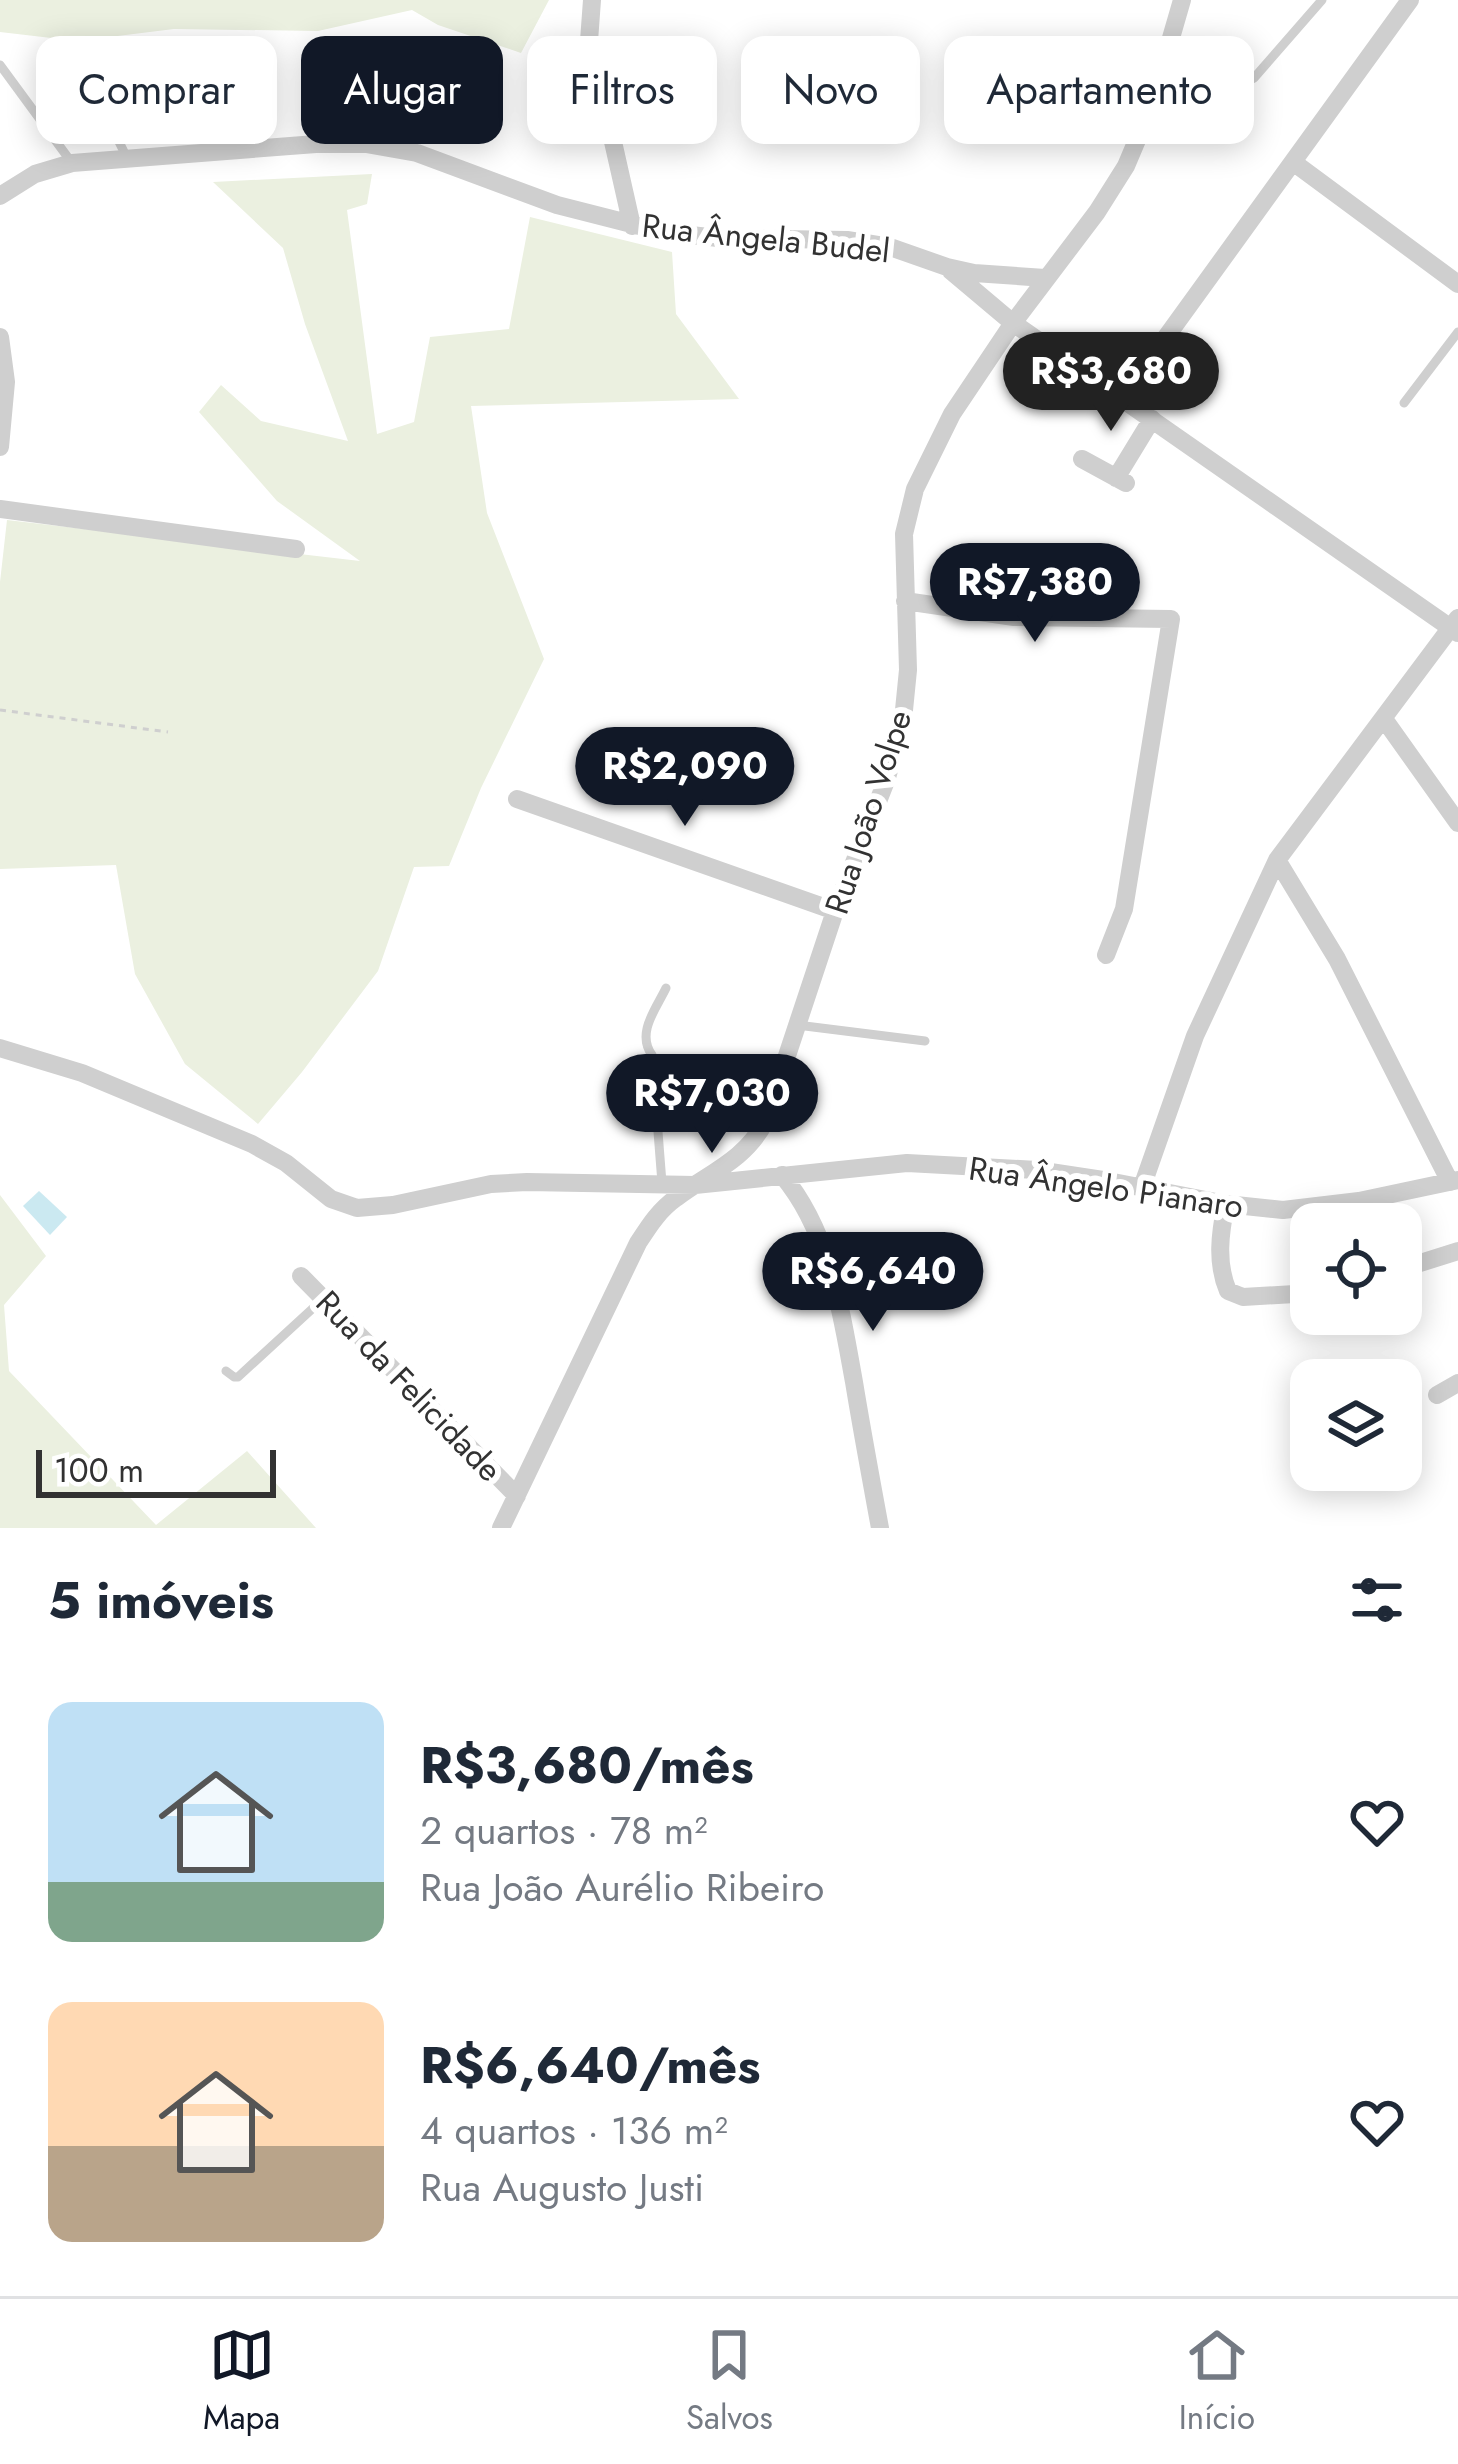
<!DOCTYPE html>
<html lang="pt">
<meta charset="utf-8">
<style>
:root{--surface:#fff;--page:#f6f6f7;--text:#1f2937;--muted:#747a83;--line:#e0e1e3;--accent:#111827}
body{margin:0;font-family:Jost,sans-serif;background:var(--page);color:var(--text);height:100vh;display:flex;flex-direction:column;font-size:45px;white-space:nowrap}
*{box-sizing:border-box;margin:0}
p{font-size:39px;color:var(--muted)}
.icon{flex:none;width:66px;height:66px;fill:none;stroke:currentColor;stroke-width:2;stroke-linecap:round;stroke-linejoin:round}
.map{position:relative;height:1528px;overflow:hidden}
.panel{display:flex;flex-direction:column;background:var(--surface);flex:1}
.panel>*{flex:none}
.guide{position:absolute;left:36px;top:36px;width:1386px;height:108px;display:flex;gap:24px}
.tools{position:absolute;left:1290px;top:1203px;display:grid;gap:24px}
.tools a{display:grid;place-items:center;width:132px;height:132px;border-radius:24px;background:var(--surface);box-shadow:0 6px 30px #0003;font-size:60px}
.scale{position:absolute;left:36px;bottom:30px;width:240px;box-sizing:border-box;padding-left:12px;border:6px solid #323232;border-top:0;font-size:33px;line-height:42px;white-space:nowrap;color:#323232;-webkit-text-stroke:9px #fff;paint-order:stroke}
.price{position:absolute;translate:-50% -102px;padding:0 27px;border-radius:42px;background:var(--accent);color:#fff;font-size:39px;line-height:78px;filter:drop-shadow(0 3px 6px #0008)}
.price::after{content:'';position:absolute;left:50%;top:72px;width:36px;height:27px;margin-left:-18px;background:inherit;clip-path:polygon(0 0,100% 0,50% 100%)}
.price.on{background:#222;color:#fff}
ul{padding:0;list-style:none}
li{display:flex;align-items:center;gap:36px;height:300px;padding:0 48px}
li span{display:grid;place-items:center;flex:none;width:336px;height:240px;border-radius:24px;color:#555}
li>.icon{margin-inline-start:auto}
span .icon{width:144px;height:144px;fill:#fffc;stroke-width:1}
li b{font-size:51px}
h2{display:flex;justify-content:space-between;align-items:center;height:144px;padding:0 48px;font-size:51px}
.pill{padding:0 42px;border-radius:24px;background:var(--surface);box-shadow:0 6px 30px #0003;font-size:42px;line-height:108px}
.pill.on{background:var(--accent);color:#fff}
.dock{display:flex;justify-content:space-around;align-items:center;height:168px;border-top:3px solid var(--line);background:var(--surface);font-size:33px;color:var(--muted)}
.dock a{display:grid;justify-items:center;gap:6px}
.dock .on{color:var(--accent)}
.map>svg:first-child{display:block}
.green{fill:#ebf0e0}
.water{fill:#cbe9f1}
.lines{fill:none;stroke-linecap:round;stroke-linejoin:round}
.path{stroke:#cfcfcf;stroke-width:3;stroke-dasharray:6 6;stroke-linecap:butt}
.lane{stroke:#cfcfcf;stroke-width:9}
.street{stroke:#cfcfcf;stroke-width:18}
.labels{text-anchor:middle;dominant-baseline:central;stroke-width:12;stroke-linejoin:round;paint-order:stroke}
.street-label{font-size:33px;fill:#323232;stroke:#fff}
</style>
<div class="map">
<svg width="1458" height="1528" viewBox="0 0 1458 1528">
<rect width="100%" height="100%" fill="#fff"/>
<path class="green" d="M 0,0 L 549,0 L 521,53 L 438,25 L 412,10 L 318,31 L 174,29 L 77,41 L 0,32 Z
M 372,174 L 367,204 L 347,210 L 377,434 L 414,422 L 430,337 L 509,329 L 530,217 L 672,252 L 676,314 L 739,399 L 471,406 L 487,513 L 544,659 L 481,788 L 449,866 L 414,867 L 378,971 L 302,1072 L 258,1124 L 185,1064 L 135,974 L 116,865 L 0,869 L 0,582 L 7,520 L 360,561 L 277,501 L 199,412 L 221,385 L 261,421 L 348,441 L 305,324 L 283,248 L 213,182 Z
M 0,1195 L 46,1256 L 4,1305 L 9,1371 L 156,1525 L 247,1451 L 316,1528 L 0,1528 Z"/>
<path class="water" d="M 39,1191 L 67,1217 L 50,1235 L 23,1206 Z"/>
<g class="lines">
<path class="path" d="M 0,710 L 168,732"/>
<path class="lane" d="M 0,65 L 72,163
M 1195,74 L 1237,87 L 1254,78 L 1322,0
M 91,85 L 127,158
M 1404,403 L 1458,332
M 797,1025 L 925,1041
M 662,1183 L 652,1055 C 636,1033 656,1009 666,988
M 226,1371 L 234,1377 L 238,1377 L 323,1299"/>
<path class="street" d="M 592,0 L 589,41 L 591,67 L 609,124 L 632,226
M 1293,162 L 1458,284
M 0,196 L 35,174 L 72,163 L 316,144 L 366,144 L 417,153 L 557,205 L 663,232 L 718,238 L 847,240 L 890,247 L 947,267 L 974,273 L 1045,278
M 950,270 L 1013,323 L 1458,633
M 0,337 L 6,382 L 0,447
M 1122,398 L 1410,0
M 1082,459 L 1126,483
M 1116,478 L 1152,419
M 0,509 L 296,549
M 905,601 L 1014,617 L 1171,619 L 1124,909 L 1106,955
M 1384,719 L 1458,823
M 517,799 L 835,911
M 1277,860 L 1337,959 L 1450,1182
M 0,1048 L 82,1073 L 252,1144 L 286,1163 L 331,1199 L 357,1208 L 393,1205 L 491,1184 L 527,1182 L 695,1185 L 907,1163 L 1037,1170 L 1103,1180 L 1226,1204 L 1283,1210 L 1359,1201 L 1458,1180
M 782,1175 C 830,1232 841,1311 854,1382 C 862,1431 871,1479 880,1528
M 1142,1187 L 1195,1036 L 1277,860 L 1458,618
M 1226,1204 C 1220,1233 1216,1263 1228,1291 L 1243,1297 L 1311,1293
M 1401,1269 L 1458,1251
M 301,1276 L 517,1496
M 1437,1395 L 1458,1383
M 501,1528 L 638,1243 C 649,1226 659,1210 676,1198 C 709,1173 744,1161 765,1122 L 835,911 L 886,781 L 903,720 L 908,670 L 904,534 L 915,489 L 952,414 L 1013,323 L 1097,212 L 1126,166 L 1151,107 L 1182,0"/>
</g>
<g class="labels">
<g class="street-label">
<text transform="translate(766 238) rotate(6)">Rua Ângela Budel</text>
<text transform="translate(868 812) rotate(-72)">Rua João Volpe</text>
<text transform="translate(1106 1187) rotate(8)">Rua Ângelo Pianaro</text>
<text transform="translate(409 1386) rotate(46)">Rua da Felicidade</text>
</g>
</g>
</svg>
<div class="tools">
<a><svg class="icon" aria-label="locate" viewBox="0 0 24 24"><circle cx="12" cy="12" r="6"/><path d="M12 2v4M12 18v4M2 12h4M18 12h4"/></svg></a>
<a><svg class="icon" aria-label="layers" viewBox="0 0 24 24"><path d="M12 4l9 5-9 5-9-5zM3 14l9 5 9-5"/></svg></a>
</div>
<div class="scale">100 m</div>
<b class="price on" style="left:1111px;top:434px">R$3,680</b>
<b class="price" style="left:1035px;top:645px">R$7,380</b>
<b class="price" style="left:685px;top:829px">R$2,090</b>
<b class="price" style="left:712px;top:1156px">R$7,030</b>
<b class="price" style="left:873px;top:1334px">R$6,640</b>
<div class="guide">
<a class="pill">Comprar</a>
<a class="pill on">Alugar</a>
<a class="pill">Filtros</a>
<a class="pill">Novo</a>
<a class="pill">Apartamento</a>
</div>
</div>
<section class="panel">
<h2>5 imóveis<svg class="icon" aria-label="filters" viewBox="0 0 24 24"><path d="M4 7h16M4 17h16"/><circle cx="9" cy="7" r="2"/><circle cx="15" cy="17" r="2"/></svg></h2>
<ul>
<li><span style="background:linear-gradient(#bfe0f5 75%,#7fa58c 0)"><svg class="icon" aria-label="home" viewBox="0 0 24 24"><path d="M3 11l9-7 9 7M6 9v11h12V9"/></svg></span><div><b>R$3,680/mês</b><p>2 quartos · 78 m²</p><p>Rua João Aurélio Ribeiro</p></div><svg class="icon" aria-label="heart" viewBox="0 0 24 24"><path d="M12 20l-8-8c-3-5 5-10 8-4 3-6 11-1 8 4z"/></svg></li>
<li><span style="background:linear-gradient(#ffd9b3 60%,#b9a48a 0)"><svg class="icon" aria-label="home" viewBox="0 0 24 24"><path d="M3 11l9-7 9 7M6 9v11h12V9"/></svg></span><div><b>R$6,640/mês</b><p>4 quartos · 136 m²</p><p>Rua Augusto Justi</p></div><svg class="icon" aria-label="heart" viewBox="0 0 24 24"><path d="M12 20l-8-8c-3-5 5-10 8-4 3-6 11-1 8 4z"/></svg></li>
</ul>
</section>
<nav class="dock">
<a class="on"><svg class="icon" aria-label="map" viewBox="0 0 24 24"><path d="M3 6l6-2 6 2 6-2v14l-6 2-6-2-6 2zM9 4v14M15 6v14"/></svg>Mapa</a>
<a><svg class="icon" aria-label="saved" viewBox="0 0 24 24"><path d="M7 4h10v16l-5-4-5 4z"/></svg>Salvos</a>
<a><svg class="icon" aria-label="home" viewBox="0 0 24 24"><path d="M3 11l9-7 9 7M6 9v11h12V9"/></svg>Início</a>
</nav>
